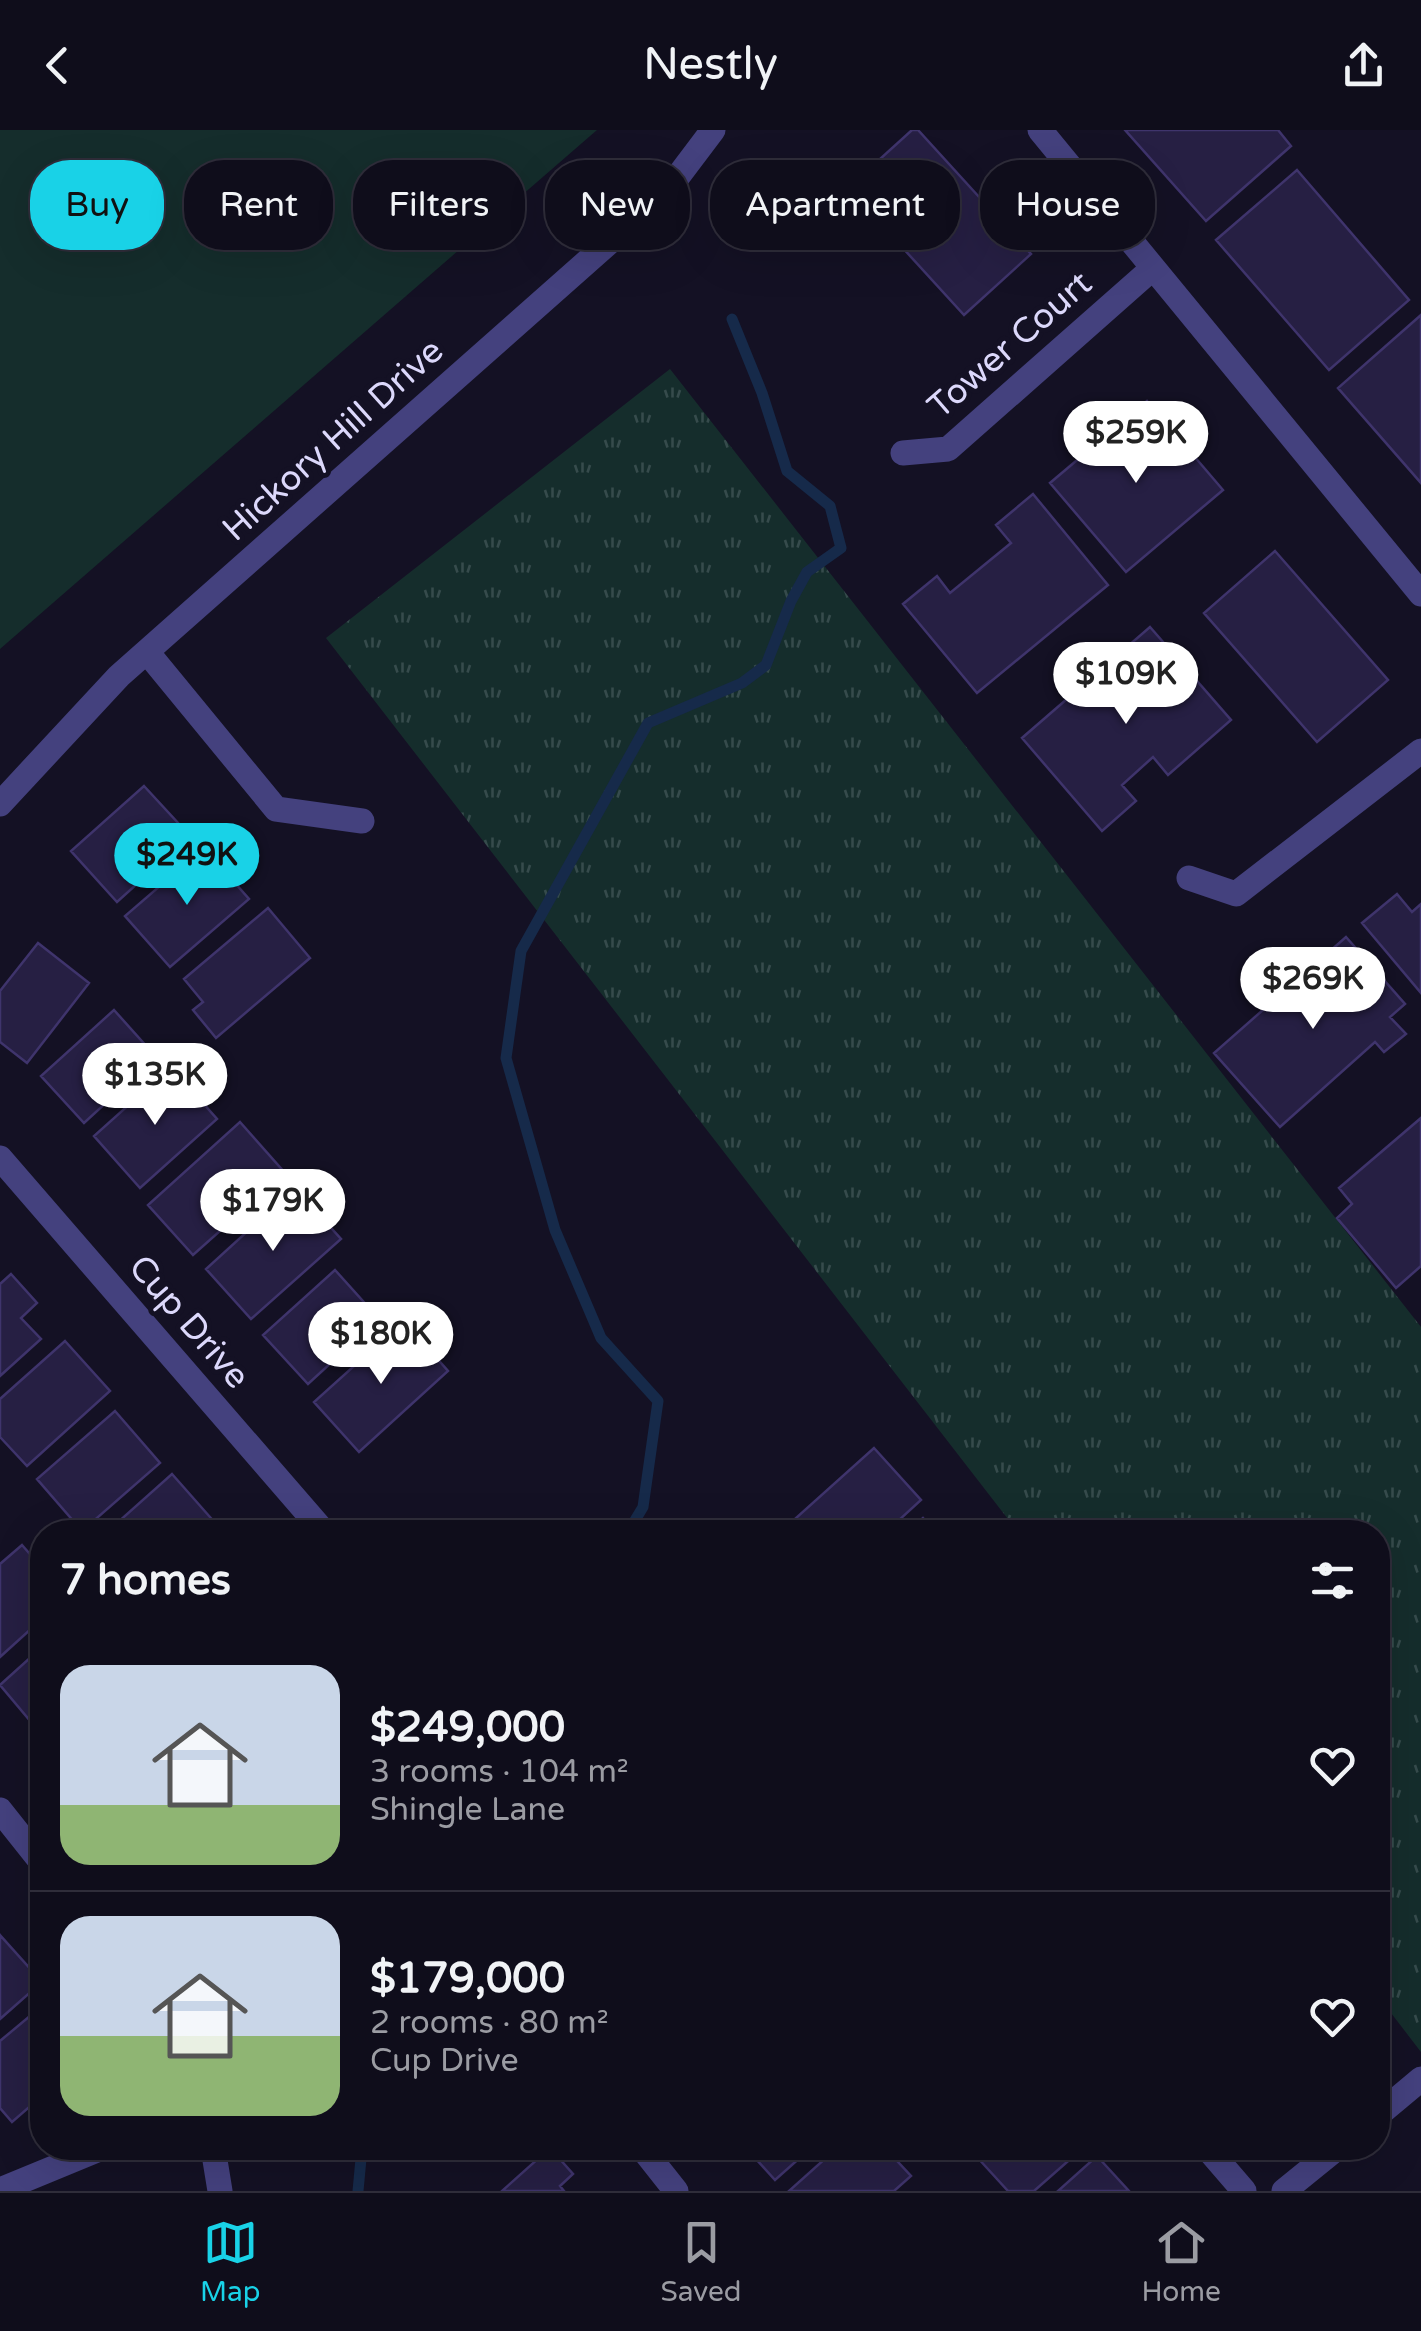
<!DOCTYPE html>
<meta charset="utf-8">
<style>
:root{--surface:#0f0d1b;--page:#1d1b28;--text:#f1f3f6;--muted:#9b9ca3;--line:#2f2d3a;--accent:#19d2e7}
body{margin:0;font-family:"Varela Round",sans-serif;background:var(--page);color:var(--text);height:100vh;display:flex;flex-direction:column;font-size:38px;white-space:nowrap}
*{box-sizing:border-box;margin:0}
p{font-size:32px;color:var(--muted)}
.icon{flex:none;width:55px;height:55px;fill:none;stroke:currentColor;stroke-width:2;stroke-linecap:round;stroke-linejoin:round}
.map{position:relative;flex:1;overflow:hidden}
.panel{position:absolute;left:30px;top:1390px;width:1360px;height:640px;display:flex;flex-direction:column;background:var(--surface);border-radius:40px;box-shadow:0 10px 40px #0002,0 0 0 2px var(--line)}
.panel>*{flex:none}
.top-card{position:absolute;left:30px;top:30px;width:1362px;height:90px;display:flex;gap:20px}
.price{position:absolute;translate:-50% -85px;padding:0 22px;border-radius:35px;background:#fff;color:#222;font-size:32px;line-height:65px;filter:drop-shadow(0 2px 5px #0008)}
.price::after{content:'';position:absolute;left:50%;top:60px;width:30px;height:22px;margin-left:-15px;background:inherit;clip-path:polygon(0 0,100% 0,50% 100%)}
.price.current{background:var(--accent);color:#111}
ul{padding:0;list-style:none}
li{display:flex;align-items:center;gap:30px;height:250px;padding:0 30px}
li+li{border-top:2px solid var(--line)}
li span{display:grid;place-items:center;flex:none;width:280px;height:200px;border-radius:30px;color:#555}
li>.icon{margin-inline-start:auto}
span .icon{width:120px;height:120px;fill:#fffc;stroke-width:1}
li b{font-size:42px}
h2{display:flex;justify-content:space-between;align-items:center;height:120px;padding:0 30px;font-size:42px}
.chip{padding:0 35px;border-radius:40px;background:var(--surface);box-shadow:0 10px 40px #0002,0 0 0 2px var(--line);font-size:35px;line-height:90px}
.chip.current{background:var(--accent);color:#111}
header{display:flex;justify-content:space-between;align-items:center;height:130px;padding:0 30px;background:var(--surface);font-size:45px;font-weight:600}
.dock{display:flex;justify-content:space-around;align-items:center;height:140px;border-top:2px solid var(--line);background:var(--surface);font-size:28px;color:var(--muted)}
.dock a{display:grid;justify-items:center;gap:5px}
.dock .current{color:var(--accent)}
.map>svg:first-child{display:block}
.grass{fill:url(#grass-tufts)}
.green{fill:#152d2c}
.lines{fill:none;stroke-linecap:round;stroke-linejoin:round}
.stream{stroke:#162a4a;stroke-width:11}
.building{fill:#261f43;stroke:#3f346c;stroke-width:2.5}
.minor{stroke:#44417e;stroke-width:25}
.labels{text-anchor:middle;dominant-baseline:central;stroke-width:10;stroke-linejoin:round;paint-order:stroke}
.street-label{font-size:35px;fill:#dcd8fb;stroke:#141124}
</style>
<header><svg class="icon" aria-label="back" viewBox="0 0 24 24"><path d="M15 5l-7 7 7 7"/></svg>Nestly<svg class="icon" aria-label="share" viewBox="0 0 24 24"><path d="M12 15V3M7 8l5-5 5 5M5 13v7h14v-7"/></svg></header>
<div class="map">
<svg width="1421" height="2061" viewBox="0 0 1421 2061">
<defs>
<pattern id="grass-tufts" width="24" height="20" patternUnits="userSpaceOnUse" patternTransform="scale(2.5)"><rect width="24" height="20" fill="#152d2c"/><path d="M3 7l-1-3M5 7V3M7 7l1-3M15 17l-1-3M17 17v-4M19 17l1-3" fill="none" stroke="#364b4c"/></pattern>
</defs>
<rect width="100%" height="100%" fill="#141124"/>
<path class="grass" d="M 670,239 L 1421,1197 L 1421,1922 L 1378,1866 L 1378,1402 L 1018,1402 L 326,508 Z"/>
<path class="green" d="M 0,0 L 597,0 L 0,519 Z"/>
<g class="lines">
<path class="stream" d="M 628,1402 L 643,1377 L 658,1271 L 601,1208 L 555,1100 L 506,928 L 521,821 L 648,593 L 742,553 L 766,535 L 791,471 L 807,442 L 841,418 L 830,376 L 787,341 L 762,263 L 732,189
M 358,2061 L 362,2018"/>
</g>
<path class="building" d="M 912,0 L 918,0 L 1031,124 L 964,185 L 848,58 Z
M 1125,0 L 1278,0 L 1291,16 L 1206,91 Z
M 1297,40 L 1409,170 L 1329,240 L 1216,110 Z
M 1421,185 L 1421,353 L 1338,258 Z
M 1147,271 L 1223,360 L 1126,442 L 1050,353 Z
M 1033,364 L 1108,455 L 977,563 L 903,474 L 937,446 L 950,463 L 1011,413 L 996,395 Z
M 1275,421 L 1388,550 L 1317,612 L 1204,483 Z
M 1150,497 L 1231,590 L 1168,645 L 1153,627 L 1122,655 L 1136,671 L 1102,701 L 1022,608 Z
M 144,656 L 190,706 L 117,772 L 71,721 Z
M 204,718 L 249,769 L 170,837 L 125,786 Z
M 1397,764 L 1412,782 L 1421,774 L 1421,863 L 1362,793 Z
M 268,778 L 310,828 L 216,908 L 193,880 L 203,872 L 184,849 Z
M 1346,807 L 1405,874 L 1390,887 L 1406,904 L 1384,922 L 1375,912 L 1280,997 L 1214,923 Z
M 38,813 L 89,853 L 27,933 L 0,912 L 0,861 Z
M 114,880 L 156,927 L 84,993 L 41,946 Z
M 171,937 L 217,989 L 140,1058 L 94,1006 Z
M 1421,988 L 1421,1136 L 1396,1158 L 1337,1088 L 1352,1074 L 1339,1058 Z
M 240,992 L 285,1043 L 193,1125 L 148,1075 Z
M 295,1058 L 341,1109 L 251,1189 L 206,1139 Z
M 335,1140 L 379,1189 L 308,1254 L 263,1205 Z
M 11,1144 L 37,1173 L 21,1188 L 41,1209 L 0,1246 L 0,1154 Z
M 404,1191 L 448,1241 L 359,1322 L 314,1272 Z
M 65,1211 L 110,1261 L 27,1336 L 0,1307 L 0,1269 Z
M 115,1281 L 160,1333 L 82,1401 L 37,1349 Z
M 874,1318 L 921,1370 L 886,1402 L 809,1402 L 796,1388 Z
M 172,1344 L 217,1395 L 208,1402 L 107,1402 Z
M 923,1388 L 936,1402 L 907,1402 Z
M 22,1415 L 42,1438 L 42,1489 L 0,1527 L 0,1434 Z
M 42,1517 L 42,1605 L 0,1555 Z
M 0,1805 L 42,1852 L 0,1889 Z
M 42,1876 L 42,1966 L 12,1992 L 0,1978 L 0,1911 Z
M 550,2018 L 573,2044 L 560,2056 L 564,2061 L 502,2061 Z
M 746,2018 L 811,2018 L 775,2050 Z
M 837,2018 L 885,2018 L 911,2046 L 894,2061 L 789,2061 Z
M 986,2018 L 1083,2018 L 1034,2061 L 1008,2061 L 976,2026 Z
M 1097,2026 L 1129,2061 L 1058,2061 Z"/>
<g class="lines">
<path class="minor" d="M 1040,0 L 1421,464
M 903,323 L 948,319 L 1153,138
M 147,522 L 276,679 L 362,691
M 0,674 L 119,546 L 667,61 L 713,0
M 1189,748 L 1236,764 L 1421,621
M 0,1028 L 324,1402
M 0,1680 L 42,1733
M 1378,1985 L 1421,1949
M 213,2018 L 220,2061
M 642,2018 L 676,2061
M 1207,2018 L 1244,2061
M 0,2060 L 102,2018
M 1284,2061 L 1337,2018"/>
</g>
<g class="labels">
<g class="street-label">
<text transform="translate(1010 215) rotate(-41)">Tower Court</text>
<text transform="translate(333 310) rotate(-42)">Hickory Hill Drive</text>
<text transform="translate(189 1192) rotate(49)">Cup Drive</text>
</g>
</g>
</svg>
<b class="price" style="left:1136px;top:356px">$259K</b>
<b class="price" style="left:1126px;top:597px">$109K</b>
<b class="price current" style="left:187px;top:778px">$249K</b>
<b class="price" style="left:1313px;top:902px">$269K</b>
<b class="price" style="left:155px;top:998px">$135K</b>
<b class="price" style="left:273px;top:1124px">$179K</b>
<b class="price" style="left:381px;top:1257px">$180K</b>
<div class="top-card">
<a class="chip current">Buy</a>
<a class="chip">Rent</a>
<a class="chip">Filters</a>
<a class="chip">New</a>
<a class="chip">Apartment</a>
<a class="chip">House</a>
</div>
<section class="panel">
<h2>7 homes<svg class="icon" aria-label="filters" viewBox="0 0 24 24"><path d="M4 7h16M4 17h16"/><circle cx="9" cy="7" r="2"/><circle cx="15" cy="17" r="2"/></svg></h2>
<ul>
<li><span style="background:linear-gradient(#c9d6e8 70%,#8fb573 0)"><svg class="icon" aria-label="home" viewBox="0 0 24 24"><path d="M3 11l9-7 9 7M6 9v11h12V9"/></svg></span><div><b>$249,000</b><p>3 rooms · 104 m²</p><p>Shingle Lane</p></div><svg class="icon" aria-label="heart" viewBox="0 0 24 24"><path d="M12 20l-8-8c-3-5 5-10 8-4 3-6 11-1 8 4z"/></svg></li>
<li><span style="background:linear-gradient(#c9d6e8 60%,#8fb573 0)"><svg class="icon" aria-label="home" viewBox="0 0 24 24"><path d="M3 11l9-7 9 7M6 9v11h12V9"/></svg></span><div><b>$179,000</b><p>2 rooms · 80 m²</p><p>Cup Drive</p></div><svg class="icon" aria-label="heart" viewBox="0 0 24 24"><path d="M12 20l-8-8c-3-5 5-10 8-4 3-6 11-1 8 4z"/></svg></li>
</ul>
</section>
</div>
<nav class="dock">
<a class="current"><svg class="icon" aria-label="map" viewBox="0 0 24 24"><path d="M3 6l6-2 6 2 6-2v14l-6 2-6-2-6 2zM9 4v14M15 6v14"/></svg>Map</a>
<a><svg class="icon" aria-label="saved" viewBox="0 0 24 24"><path d="M7 4h10v16l-5-4-5 4z"/></svg>Saved</a>
<a><svg class="icon" aria-label="home" viewBox="0 0 24 24"><path d="M3 11l9-7 9 7M6 9v11h12V9"/></svg>Home</a>
</nav>
